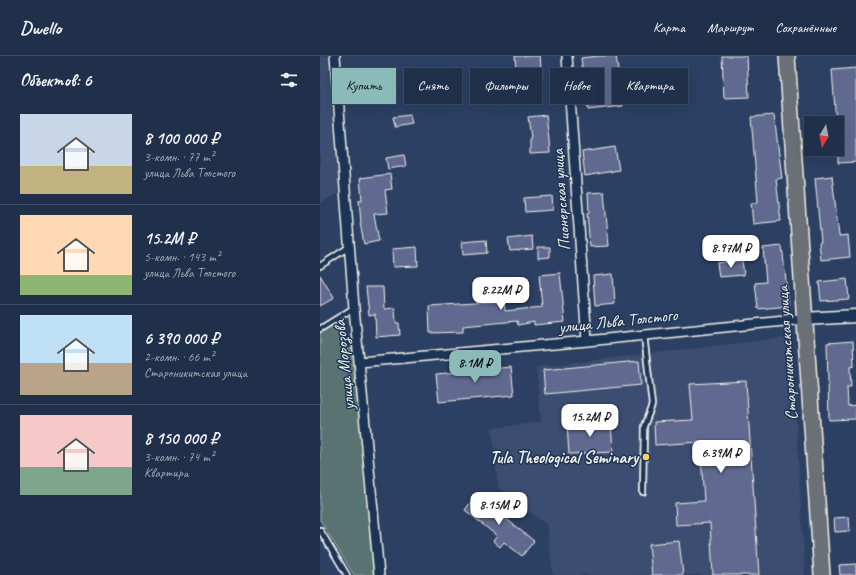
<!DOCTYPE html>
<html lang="ru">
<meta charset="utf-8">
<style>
:root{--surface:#20304a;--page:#2d3c54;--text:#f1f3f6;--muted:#a2a9b5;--line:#3d4b62;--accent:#8bbbb9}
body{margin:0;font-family:Caveat,sans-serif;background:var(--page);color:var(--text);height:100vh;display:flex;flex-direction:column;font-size:15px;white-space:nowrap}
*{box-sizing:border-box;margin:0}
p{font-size:13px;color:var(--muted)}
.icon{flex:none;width:22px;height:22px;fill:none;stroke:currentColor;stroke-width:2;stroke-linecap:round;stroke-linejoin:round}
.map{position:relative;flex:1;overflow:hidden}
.panel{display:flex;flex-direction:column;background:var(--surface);width:320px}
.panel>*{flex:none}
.hud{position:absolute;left:12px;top:12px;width:380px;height:36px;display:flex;gap:8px}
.needle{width:26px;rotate:190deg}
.buttons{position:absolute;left:484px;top:60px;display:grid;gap:8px}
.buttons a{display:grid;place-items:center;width:40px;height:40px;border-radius:0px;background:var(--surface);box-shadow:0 4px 16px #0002,0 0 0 1px var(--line);font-size:20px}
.price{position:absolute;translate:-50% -34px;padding:0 9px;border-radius:8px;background:#fff;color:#222;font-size:13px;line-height:26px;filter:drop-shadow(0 1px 2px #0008)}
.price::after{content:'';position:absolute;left:50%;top:24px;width:12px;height:9px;margin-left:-6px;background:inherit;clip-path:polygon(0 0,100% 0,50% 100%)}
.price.on{background:var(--accent);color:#111}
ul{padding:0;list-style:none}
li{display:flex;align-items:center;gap:12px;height:100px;padding:0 20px}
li+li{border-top:1px solid var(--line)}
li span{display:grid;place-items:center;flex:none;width:112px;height:80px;border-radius:0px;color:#555}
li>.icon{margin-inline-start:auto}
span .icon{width:48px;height:48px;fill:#fffc;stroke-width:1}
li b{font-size:17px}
h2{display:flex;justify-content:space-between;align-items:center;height:48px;padding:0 20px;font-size:17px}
.tag{padding:0 14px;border-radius:0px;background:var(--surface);box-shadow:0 4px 16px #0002,0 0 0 1px var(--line);font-size:14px;line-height:36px}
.tag.on{background:var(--accent);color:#111}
header{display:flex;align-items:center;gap:24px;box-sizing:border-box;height:56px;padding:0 20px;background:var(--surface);border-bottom:1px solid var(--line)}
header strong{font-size:19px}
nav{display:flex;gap:22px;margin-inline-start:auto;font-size:14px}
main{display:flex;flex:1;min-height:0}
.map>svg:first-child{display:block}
.built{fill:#3b4d71}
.green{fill:#587371;stroke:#a6b2ac}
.building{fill:#616a91;stroke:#f4f1e8}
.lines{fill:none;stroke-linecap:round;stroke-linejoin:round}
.service-casing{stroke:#f4f1e8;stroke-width:8}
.minor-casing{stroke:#f4f1e8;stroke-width:12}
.tertiary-casing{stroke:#f4f1e8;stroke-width:15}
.primary-casing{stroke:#f4f1e8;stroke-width:18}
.service{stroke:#1d3557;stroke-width:4.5}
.minor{stroke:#1d3557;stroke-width:9}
.tertiary{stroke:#1d3557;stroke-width:12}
.primary{stroke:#6a7074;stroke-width:15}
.poi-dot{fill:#ffd166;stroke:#1d3557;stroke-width:1.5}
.labels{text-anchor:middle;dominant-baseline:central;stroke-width:3;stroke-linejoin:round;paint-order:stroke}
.street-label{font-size:17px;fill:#f4f1e8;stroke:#1d3557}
.poi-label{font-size:17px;font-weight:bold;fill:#f4f1e8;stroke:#1d3557;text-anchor:end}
</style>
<header>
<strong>Dwello</strong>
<nav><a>Карта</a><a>Маршрут</a><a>Сохранённые</a></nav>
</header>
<main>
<section class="panel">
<h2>Объектов: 6<svg class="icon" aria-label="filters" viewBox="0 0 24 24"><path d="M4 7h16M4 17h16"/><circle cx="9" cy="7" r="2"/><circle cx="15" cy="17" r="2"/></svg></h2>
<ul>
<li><span style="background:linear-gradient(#c9d6e8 65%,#c2b280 0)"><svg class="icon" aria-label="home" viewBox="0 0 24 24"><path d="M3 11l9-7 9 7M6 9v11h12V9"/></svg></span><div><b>8 100 000 ₽</b><p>3-комн. · 77 m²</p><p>улица Льва Толстого</p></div></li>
<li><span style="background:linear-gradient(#ffd9b3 75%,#8fb573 0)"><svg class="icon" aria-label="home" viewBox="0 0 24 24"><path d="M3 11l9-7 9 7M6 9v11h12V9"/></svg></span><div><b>15.2M ₽</b><p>5-комн. · 143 m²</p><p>улица Льва Толстого</p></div></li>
<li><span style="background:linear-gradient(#bfe0f5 60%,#b9a48a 0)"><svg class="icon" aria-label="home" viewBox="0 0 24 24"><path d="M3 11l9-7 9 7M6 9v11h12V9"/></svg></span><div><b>6 390 000 ₽</b><p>2-комн. · 66 m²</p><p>Староникитская улица</p></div></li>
<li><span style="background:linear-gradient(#f6c9c9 65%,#7fa58c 0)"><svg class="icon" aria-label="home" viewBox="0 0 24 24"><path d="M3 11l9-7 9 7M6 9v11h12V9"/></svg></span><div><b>8 150 000 ₽</b><p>3-комн. · 74 m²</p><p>Квартира</p></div></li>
</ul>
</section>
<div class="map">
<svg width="536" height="519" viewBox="0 0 536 519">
<rect width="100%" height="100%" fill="#2b4063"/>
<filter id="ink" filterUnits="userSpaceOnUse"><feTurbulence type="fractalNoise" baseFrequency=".025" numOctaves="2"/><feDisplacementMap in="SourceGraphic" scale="8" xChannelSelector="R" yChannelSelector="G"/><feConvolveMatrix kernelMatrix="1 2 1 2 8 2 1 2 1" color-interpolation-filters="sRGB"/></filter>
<g filter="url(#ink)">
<path class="built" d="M 0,0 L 8,0 L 19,136 L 0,148 Z
M 471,281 L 485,519 L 233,519 L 227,469 L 178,431 L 172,372 L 221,366 L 216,311 Z"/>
<path class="green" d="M 21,264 L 24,294 L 34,292 L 54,519 L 34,519 L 0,464 L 0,277 Z"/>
<path class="building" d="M 195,0 L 220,0 L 222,22 L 197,25 Z
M 279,0 L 296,0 L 303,50 L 268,54 L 261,2 Z
M 402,0 L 427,0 L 429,41 L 404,42 Z
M 536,12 L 536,106 L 518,107 L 517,67 L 516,67 L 512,14 Z
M 200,31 L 201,47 L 176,49 L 175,33 Z
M 90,59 L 92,68 L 75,71 L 73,61 Z
M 226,59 L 229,84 L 230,97 L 210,98 L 210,82 L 211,82 L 208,61 Z
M 454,59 L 462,122 L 456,123 L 461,165 L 433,168 L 431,147 L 438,146 L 431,61 Z
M 295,91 L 299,114 L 265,120 L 262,96 Z
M 84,99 L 86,110 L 68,113 L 66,102 Z
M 70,118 L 72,133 L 65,134 L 68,157 L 54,158 L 59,185 L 44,188 L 40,167 L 41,167 L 39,144 L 42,144 L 40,122 Z
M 512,120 L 519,180 L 528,179 L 530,201 L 501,204 L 499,186 L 501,186 L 495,122 Z
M 284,136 L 289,190 L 270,191 L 267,158 L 269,157 L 268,137 Z
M 232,140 L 233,154 L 205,156 L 204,142 Z
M 212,180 L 213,193 L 190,195 L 188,183 Z
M 166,184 L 167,197 L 143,199 L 142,186 Z
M 462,190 L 469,250 L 438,253 L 435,227 L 446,226 L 443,192 Z
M 97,191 L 98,210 L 73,211 L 72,193 Z
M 218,191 L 230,191 L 230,201 L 218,202 Z
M 422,204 L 424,219 L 399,221 L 397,207 Z
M 240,217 L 245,266 L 214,269 L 214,266 L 198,269 L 197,265 L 143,270 L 143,276 L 110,277 L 109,250 L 184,245 L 185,255 L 222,251 L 219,219 Z
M 293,218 L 295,248 L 275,250 L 273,220 Z
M 0,219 L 14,242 L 0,250 Z
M 527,223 L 529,243 L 501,245 L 499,226 Z
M 46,231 L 63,231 L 64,253 L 75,252 L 76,267 L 79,267 L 80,279 L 56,281 L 55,258 L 49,259 Z
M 533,285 L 534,310 L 530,311 L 531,331 L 527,331 L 528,350 L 536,349 L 536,363 L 509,364 L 507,287 Z
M 319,305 L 321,329 L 225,338 L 223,314 Z
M 191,311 L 194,339 L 119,346 L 116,318 Z
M 426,325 L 439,519 L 393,519 L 390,467 L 356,469 L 355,447 L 384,445 L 380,386 L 335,389 L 334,366 L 373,364 L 370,328 Z
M 291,366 L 293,396 L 249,398 L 247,369 Z
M 156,439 L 214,485 L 202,500 L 184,486 L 180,491 L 173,485 L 177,480 L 145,454 Z
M 529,461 L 530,475 L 515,476 L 514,462 Z
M 359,485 L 363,519 L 332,519 L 329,488 Z
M 536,508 L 536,519 L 520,519 L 519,509 Z"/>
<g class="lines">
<defs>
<path id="service" d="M 0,210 L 29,191
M 0,273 L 34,252
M 323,436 L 324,370 L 332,349 L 324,279
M 0,474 L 27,519"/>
<path id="minor" d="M 15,0 L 34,252 L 59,519
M 247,0 L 267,285
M 40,306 L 267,285 L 484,263"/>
<path id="tertiary" d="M 484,263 L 536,260"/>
<path id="primary" d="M 467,0 L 502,519"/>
</defs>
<use href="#service" class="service-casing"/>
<use href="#minor" class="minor-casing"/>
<use href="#tertiary" class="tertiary-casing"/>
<use href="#primary" class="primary-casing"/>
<use href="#service" class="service"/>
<use href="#minor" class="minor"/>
<use href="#tertiary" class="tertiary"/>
<use href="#primary" class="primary"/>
</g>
</g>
<circle class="poi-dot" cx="326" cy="401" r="4"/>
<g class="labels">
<g class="street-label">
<text transform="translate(241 144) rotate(-94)">Пионерская улица</text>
<text transform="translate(298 265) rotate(-6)">улица Льва Толстого</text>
<text transform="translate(467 297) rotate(-94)">Староникитская улица</text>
<text transform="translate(24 309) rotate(-96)">улица Морозова</text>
</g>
<g class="poi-label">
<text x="318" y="401">Tula Theological Seminary</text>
</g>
</g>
</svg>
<div class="buttons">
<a><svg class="needle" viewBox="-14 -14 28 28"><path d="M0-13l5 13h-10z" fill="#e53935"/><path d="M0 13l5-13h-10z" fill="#a2a9b5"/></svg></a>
</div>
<b class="price" style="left:411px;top:213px">8.97M ₽</b>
<b class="price" style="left:181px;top:255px">8.22M ₽</b>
<b class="price on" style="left:155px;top:328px">8.1M ₽</b>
<b class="price" style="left:270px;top:382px">15.2M ₽</b>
<b class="price" style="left:401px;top:418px">6.39M ₽</b>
<b class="price" style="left:179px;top:470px">8.15M ₽</b>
<div class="hud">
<a class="tag on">Купить</a>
<a class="tag">Снять</a>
<a class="tag">Фильтры</a>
<a class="tag">Новое</a>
<a class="tag">Квартира</a>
</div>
</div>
</main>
